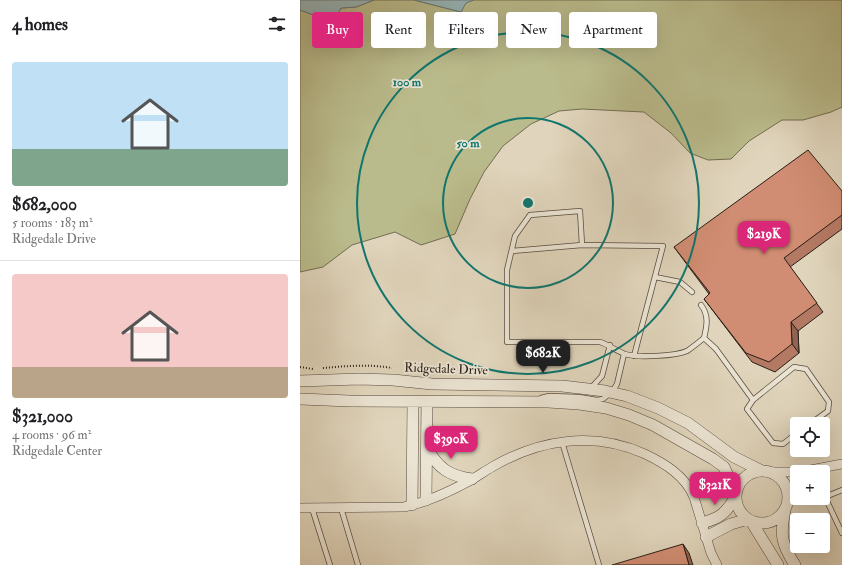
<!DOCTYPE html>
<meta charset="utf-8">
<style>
:root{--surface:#fff;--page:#f2f2f2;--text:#202124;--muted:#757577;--line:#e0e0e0;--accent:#db2777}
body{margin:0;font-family:"IM FELL Double Pica",serif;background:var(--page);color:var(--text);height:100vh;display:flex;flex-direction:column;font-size:15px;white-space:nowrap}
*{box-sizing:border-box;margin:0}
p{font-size:13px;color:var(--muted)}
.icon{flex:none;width:22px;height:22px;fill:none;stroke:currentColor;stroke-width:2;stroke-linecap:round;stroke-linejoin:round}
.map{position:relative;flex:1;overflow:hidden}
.side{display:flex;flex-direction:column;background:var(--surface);width:300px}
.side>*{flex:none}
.top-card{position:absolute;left:12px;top:12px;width:380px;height:36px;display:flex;gap:8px}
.controls{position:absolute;left:490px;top:417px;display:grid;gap:8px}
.controls a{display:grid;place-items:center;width:40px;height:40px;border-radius:4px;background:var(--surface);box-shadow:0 4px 16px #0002;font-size:20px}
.price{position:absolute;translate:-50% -34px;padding:0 9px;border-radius:8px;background:var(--accent);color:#fff;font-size:13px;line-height:26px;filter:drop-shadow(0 1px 2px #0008)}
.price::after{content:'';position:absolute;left:50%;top:24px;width:12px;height:9px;margin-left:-6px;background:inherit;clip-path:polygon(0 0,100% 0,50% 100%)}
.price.on{background:#222;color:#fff}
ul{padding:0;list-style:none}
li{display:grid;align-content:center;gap:8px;height:212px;padding:0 12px}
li+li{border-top:1px solid var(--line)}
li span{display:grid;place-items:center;height:124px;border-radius:4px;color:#555}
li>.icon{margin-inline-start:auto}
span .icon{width:72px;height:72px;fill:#fffc;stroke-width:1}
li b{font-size:17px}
h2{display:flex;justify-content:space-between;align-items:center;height:48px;padding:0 12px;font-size:17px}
.chip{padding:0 14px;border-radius:4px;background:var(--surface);box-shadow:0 4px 16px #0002;font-size:14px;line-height:36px}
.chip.on{background:var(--accent);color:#fff}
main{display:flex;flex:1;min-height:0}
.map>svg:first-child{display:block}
.green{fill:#babb8c;stroke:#726d52}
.water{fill:#97b6ba;stroke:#6b7a79}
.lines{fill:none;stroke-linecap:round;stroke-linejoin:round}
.service-casing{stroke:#574c41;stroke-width:6}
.minor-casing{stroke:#574c41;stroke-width:10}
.tertiary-casing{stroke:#574c41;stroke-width:12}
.path{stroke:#291f18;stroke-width:2;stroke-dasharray:1 2;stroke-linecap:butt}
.service{stroke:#ebe4d3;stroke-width:4.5}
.minor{stroke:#ebe4d3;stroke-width:9}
.tertiary{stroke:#ebe4d3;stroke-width:11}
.wall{fill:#b47963;stroke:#291f18}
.shaded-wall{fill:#926350;stroke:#291f18}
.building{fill:#d18d73;stroke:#291f18}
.ring{fill:none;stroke:#0f766e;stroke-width:2}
.labels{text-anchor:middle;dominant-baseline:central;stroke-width:3.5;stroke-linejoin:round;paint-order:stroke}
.street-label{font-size:13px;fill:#291f18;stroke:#ebe4d3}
.centre{fill:#0f766e;stroke:#ebe4d3;stroke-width:2}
.ring-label{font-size:12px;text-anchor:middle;font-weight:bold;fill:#0f766e;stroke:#ebe4d3;stroke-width:3.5;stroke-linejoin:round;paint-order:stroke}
</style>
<main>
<section class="side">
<h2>4 homes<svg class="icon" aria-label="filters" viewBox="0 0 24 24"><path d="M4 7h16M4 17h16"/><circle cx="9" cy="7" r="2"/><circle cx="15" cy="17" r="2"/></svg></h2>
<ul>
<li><span style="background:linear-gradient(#bfe0f5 70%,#7fa58c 0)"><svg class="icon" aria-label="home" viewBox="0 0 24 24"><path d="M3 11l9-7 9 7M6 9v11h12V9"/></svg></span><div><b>$682,000</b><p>5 rooms · 183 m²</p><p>Ridgedale Drive</p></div></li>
<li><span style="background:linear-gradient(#f6c9c9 75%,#b9a48a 0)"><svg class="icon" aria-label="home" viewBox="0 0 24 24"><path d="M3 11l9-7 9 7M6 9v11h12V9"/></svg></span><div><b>$321,000</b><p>4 rooms · 96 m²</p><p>Ridgedale Center</p></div></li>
</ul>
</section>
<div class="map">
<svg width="542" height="565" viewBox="0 0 542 565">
<rect width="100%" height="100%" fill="#e0d5bc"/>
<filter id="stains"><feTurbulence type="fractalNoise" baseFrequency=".005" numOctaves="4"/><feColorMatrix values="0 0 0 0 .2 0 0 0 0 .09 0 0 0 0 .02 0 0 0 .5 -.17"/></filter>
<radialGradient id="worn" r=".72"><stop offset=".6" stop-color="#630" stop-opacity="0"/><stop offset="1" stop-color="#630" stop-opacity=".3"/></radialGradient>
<path class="green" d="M 74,0 L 114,0 L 161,12 L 166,2 L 174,0 L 542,0 L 542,107 L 531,112 L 503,120 L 482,120 L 449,141 L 431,159 L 408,160 L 390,153 L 371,133 L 344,112 L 282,109 L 259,111 L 231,124 L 203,146 L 184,172 L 170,199 L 155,234 L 121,245 L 95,232 L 52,245 L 23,267 L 0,272 L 0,10 L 33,22 L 41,8 L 56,7 Z"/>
<path class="water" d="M 0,0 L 74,0 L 56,7 L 41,8 L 33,22 L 0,10 Z
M 114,0 L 174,0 L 166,3 L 161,12 Z"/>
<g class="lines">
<defs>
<path id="service" d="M 212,251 L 282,245
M 355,277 L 380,282 L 392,292
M 404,338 L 416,349 L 453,400 L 447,409 L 473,443 L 483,444 L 497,433
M 334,356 L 363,246 L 282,245 L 280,211 L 230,215 L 215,236 L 207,270 L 207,342 L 300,342 C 309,345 317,351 325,354 C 337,358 376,356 387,351 C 393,347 399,342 404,338 C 407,326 409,315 401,305
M 291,388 L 302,376 L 310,345
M 241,398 L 249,396 L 279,397 L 297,400 L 303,399 L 312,392 L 317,384 L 324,354
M 453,400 L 494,367 L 506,369 L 529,402 L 528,411 L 510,424
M 262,442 L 299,565
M 542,490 L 525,497 L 542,533
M 12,508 L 30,565
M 41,508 L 58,565"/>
<path id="minor" d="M 471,472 L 497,472
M 500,472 L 542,464
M 488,501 L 497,490
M 0,508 L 104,507 C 128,502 151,491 171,480 C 178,476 185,471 192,467 C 240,439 294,431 345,454 C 366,464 385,476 394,497 L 411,553 L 417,565"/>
<path id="tertiary" d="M 0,381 L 59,379 L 93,380 L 132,384 L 262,386 L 305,391 L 327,396 L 358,408 L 388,423 L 434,457 L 462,471
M 0,399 L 50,401 L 248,402 L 279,404 L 306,408 L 329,415 L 353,425 L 413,459 L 424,467 L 436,493
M 127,448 C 138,468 149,476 172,479
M436 497a26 26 0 1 1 52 0a26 26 0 1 1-52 0Z
M 126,500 L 127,402
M 112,505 L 113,402
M 485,510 C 480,535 481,543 495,565
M 451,521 L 478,565
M 402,523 C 420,518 425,514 435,498
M 406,537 L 431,524 L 448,519"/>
</defs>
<use href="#service" class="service-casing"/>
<use href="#minor" class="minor-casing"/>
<use href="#tertiary" class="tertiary-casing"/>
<path class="path" d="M 0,367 L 13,369
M 23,368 C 46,366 70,364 92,368
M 107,369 L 120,371"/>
<use href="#service" class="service"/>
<use href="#minor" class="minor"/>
<use href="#tertiary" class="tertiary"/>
</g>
<path class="wall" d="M 542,191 L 542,229 L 490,267 L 523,312 L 498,331 L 499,353 L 475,372 L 452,362 L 404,299 L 409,294 L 374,247 Z"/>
<path class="shaded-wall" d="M 491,322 L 498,331 L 499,353 L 492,344 Z
M 383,544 L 389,553 L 393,565 L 389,565 Z"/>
<path class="building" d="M 508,150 L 542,191 L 542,215 L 484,258 L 517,303 L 491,322 L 492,344 L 469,362 L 446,353 L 404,299 L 410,293 L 374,247 Z
M 383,544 L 389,565 L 312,565 Z"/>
<g class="ring">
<circle cx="228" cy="203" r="85"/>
<circle cx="228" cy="203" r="171"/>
</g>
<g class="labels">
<g class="street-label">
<text transform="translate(146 369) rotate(2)">Ridgedale Drive</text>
</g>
</g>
<circle cx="228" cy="203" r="6" class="centre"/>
<g class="ring-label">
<text x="107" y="86">100 m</text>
<text x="168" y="147">50 m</text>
</g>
<rect width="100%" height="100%" filter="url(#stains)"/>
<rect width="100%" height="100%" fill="url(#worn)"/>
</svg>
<div class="controls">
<a><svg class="icon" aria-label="locate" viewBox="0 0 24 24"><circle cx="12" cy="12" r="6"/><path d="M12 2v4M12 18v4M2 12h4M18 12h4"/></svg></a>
<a>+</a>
<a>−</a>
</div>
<b class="price" style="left:464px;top:255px">$219K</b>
<b class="price on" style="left:243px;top:374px">$682K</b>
<b class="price" style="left:151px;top:460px">$390K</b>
<b class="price" style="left:415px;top:506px">$321K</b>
<div class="top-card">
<a class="chip on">Buy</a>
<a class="chip">Rent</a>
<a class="chip">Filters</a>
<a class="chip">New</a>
<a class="chip">Apartment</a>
</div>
</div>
</main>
